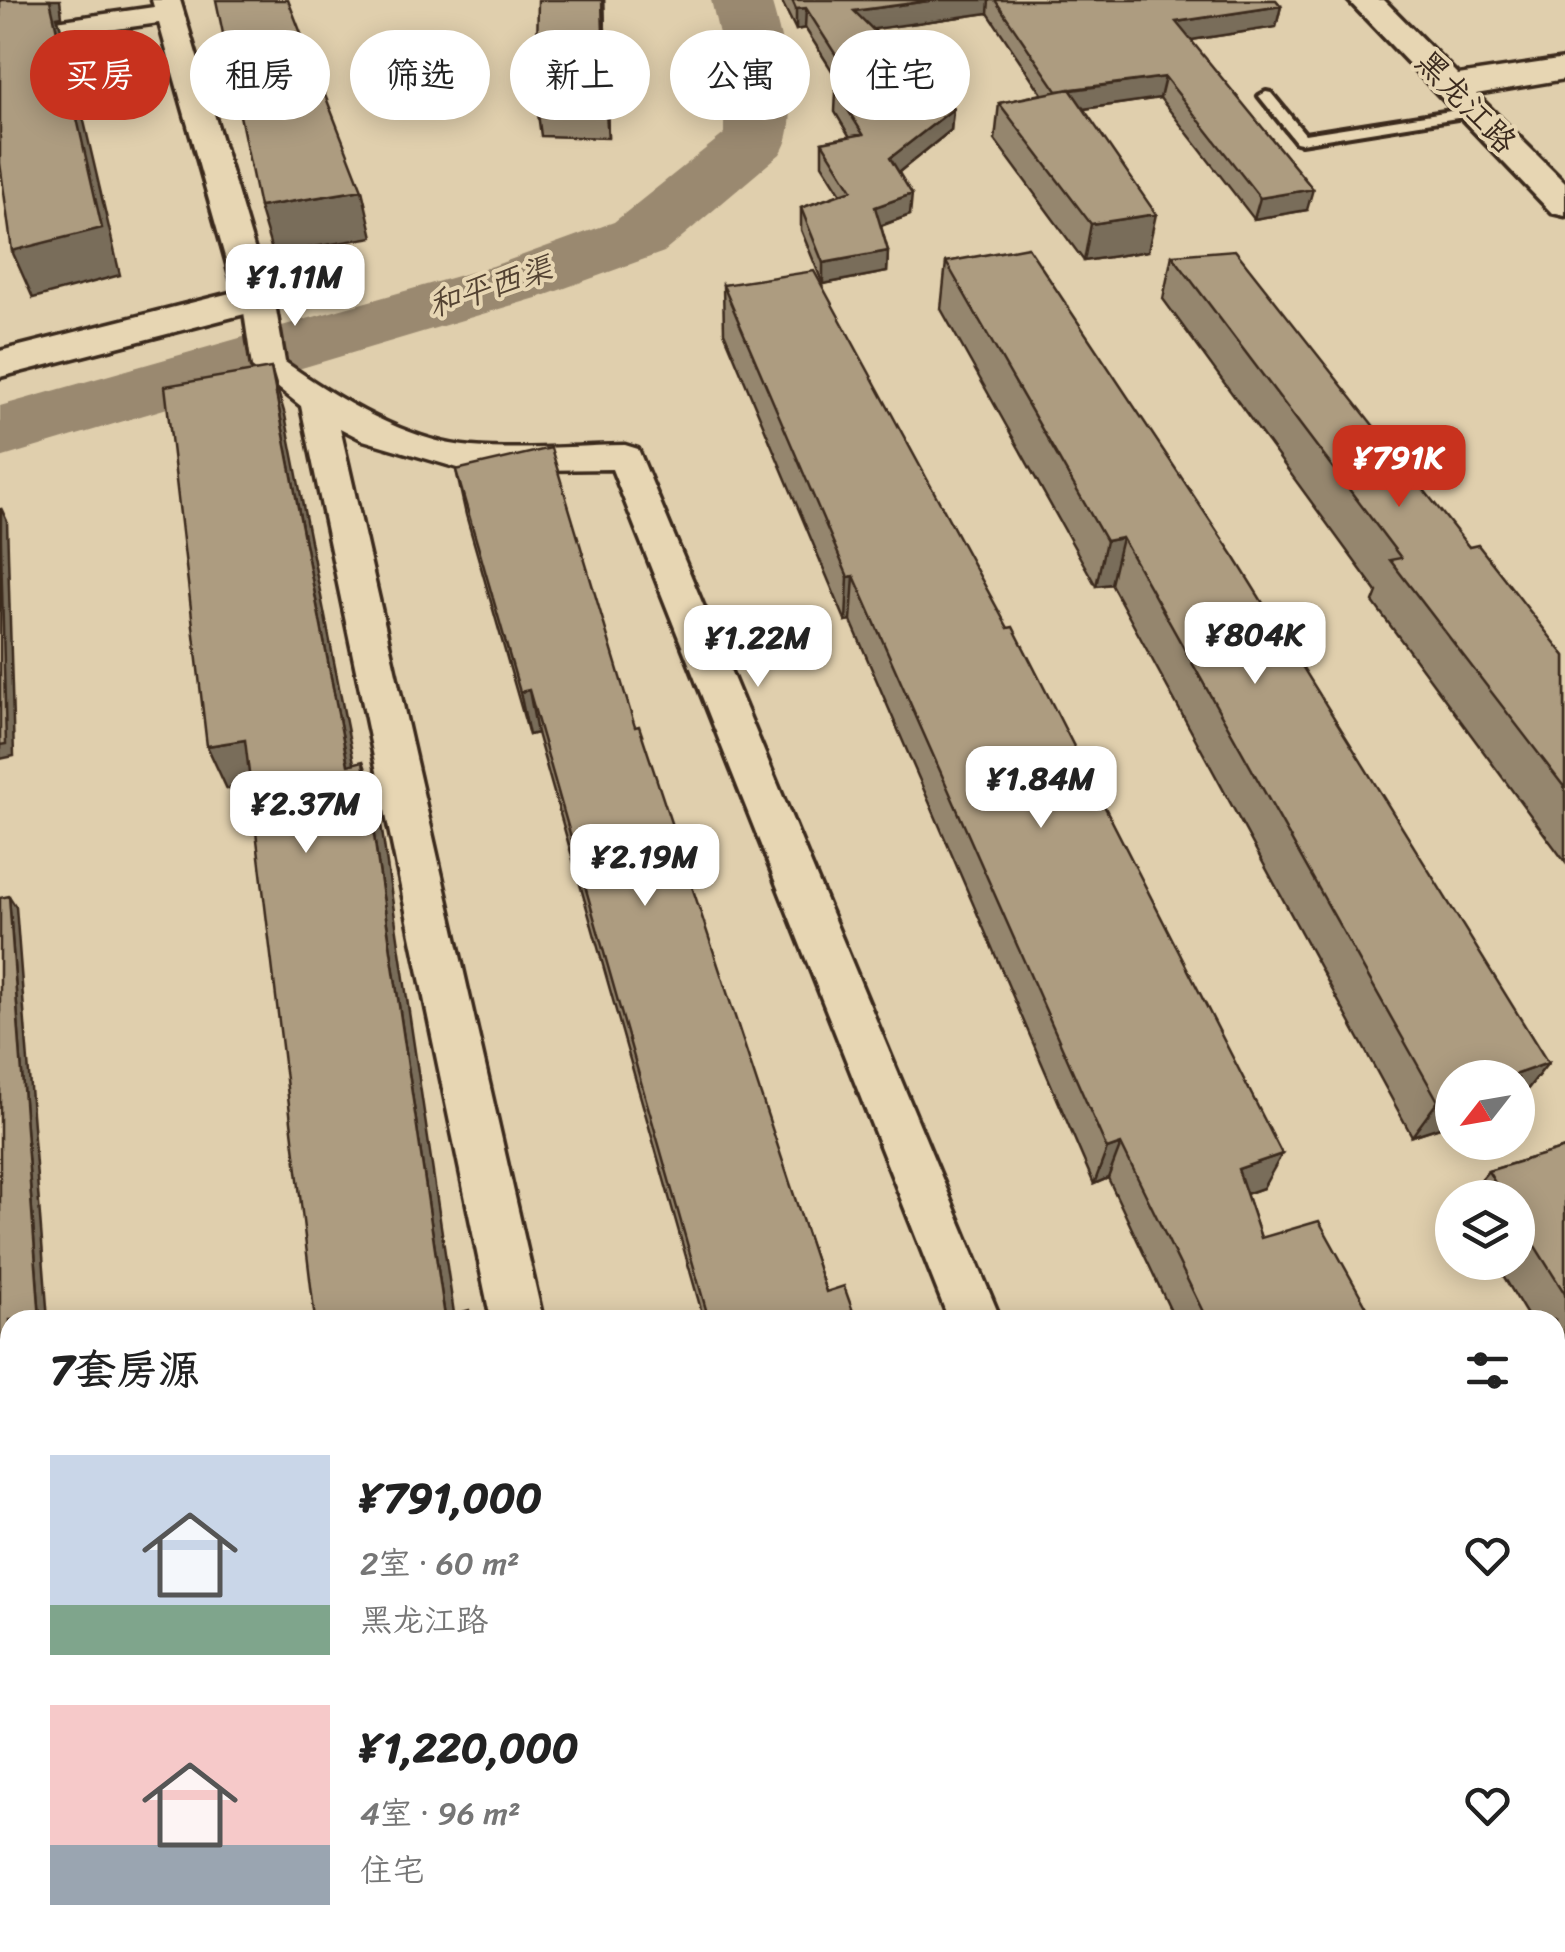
<!DOCTYPE html>
<html lang="zh">
<meta charset="utf-8">
<style>
:root{--surface:#fff;--page:#f2f2f2;--text:#222;--muted:#767676;--accent:#c8321e}
body{margin:0;font-family:Sriracha,"LXGW WenKai TC",sans-serif;background:var(--page);color:var(--text);height:100vh;display:flex;flex-direction:column;font-size:38px;white-space:nowrap}
*{box-sizing:border-box;margin:0}
p{font-size:32px;color:var(--muted)}
.icon{flex:none;width:55px;height:55px;fill:none;stroke:currentColor;stroke-width:2;stroke-linecap:round;stroke-linejoin:round}
.map{position:relative;flex:1;overflow:hidden}
.drawer{position:absolute;left:0px;top:1310px;width:1565px;height:642px;display:flex;flex-direction:column;background:var(--surface);border-radius:30px 30px 0 0;box-shadow:0 5px 25px #0003}
.drawer>*{flex:none}
.top-card{position:absolute;left:30px;top:30px;width:1000px;height:90px;display:flex;gap:20px}
.needle{width:65px;rotate:239deg}
.controls{position:absolute;left:1435px;top:1060px;display:grid;gap:20px}
.controls a{display:grid;place-items:center;width:100px;height:100px;border-radius:50%;background:var(--surface);box-shadow:0 5px 25px #0003;font-size:50px}
.price{position:absolute;translate:-50% -85px;padding:0 22px;border-radius:20px;background:#fff;color:#222;font-size:32px;line-height:65px;filter:drop-shadow(0 2px 5px #0008)}
.price::after{content:'';position:absolute;left:50%;top:60px;width:30px;height:22px;margin-left:-15px;background:inherit;clip-path:polygon(0 0,100% 0,50% 100%)}
.price.active{background:var(--accent);color:#fff}
ul{padding:0;list-style:none}
li{display:flex;align-items:center;gap:30px;height:250px;padding:0 50px}
li span{display:grid;place-items:center;flex:none;width:280px;height:200px;border-radius:0px;color:#555}
li>.icon{margin-inline-start:auto}
span .icon{width:120px;height:120px;fill:#fffc;stroke-width:1}
li b{font-size:42px}
h2{display:flex;justify-content:space-between;align-items:center;height:120px;padding:0 50px;font-size:42px}
.chip{padding:0 35px;border-radius:45px;background:var(--surface);box-shadow:0 5px 25px #0003;font-size:35px;line-height:90px}
.chip.active{background:var(--accent);color:#fff}
.map>svg:first-child{display:block}
.lines{fill:none;stroke-linecap:round;stroke-linejoin:round}
.river{fill:#9a8970;fill-rule:evenodd}
.lane-casing{stroke:#3b2a1e;stroke-width:8}
.street-casing{stroke:#3b2a1e;stroke-width:7}
.secondary-casing{stroke:#3b2a1e;stroke-width:7}
.lane{fill:#e7d6b3;fill-rule:evenodd}
.street{fill:#e7d6b3;fill-rule:evenodd}
.secondary{fill:#e7d6b3;fill-rule:evenodd}
.wall{fill:#95866e;stroke:#3b2a1e;stroke-width:2.5}
.shaded-wall{fill:#796d5a;stroke:#3b2a1e;stroke-width:2.5}
.building{fill:#ad9c80;stroke:#3b2a1e;stroke-width:2.5}
.labels{text-anchor:middle;dominant-baseline:central;stroke-width:8;stroke-linejoin:round;paint-order:stroke}
.far-street-label{font-size:32px;fill:#3b2a1e;stroke:#e7d6b3}
.far-water-label{font-size:32px;font-style:italic;fill:#534232;stroke:#e7d6b3}
</style>
<div class="map">
<svg width="1565" height="1952" viewBox="0 0 1565 1952">
<rect width="100%" height="100%" fill="#e0cfad"/>
<filter id="ink" filterUnits="userSpaceOnUse"><feTurbulence type="fractalNoise" baseFrequency=".01" numOctaves="2"/><feDisplacementMap in="SourceGraphic" scale="20" xChannelSelector="R" yChannelSelector="G"/><feConvolveMatrix kernelMatrix="1 2 1 2 8 2 1 2 1" color-interpolation-filters="sRGB"/></filter>
<g filter="url(#ink)">
<g class="lines">
<path class="river" d="M 711,0 L 771,0 C 782,39 804,120 780,154 L 664,252 L 543,296 L 0,458 L 0,406 L 493,266 L 614,222 L 724,134 L 724,55 Z"/>
<defs>
<path id="lane" d="M 1266,92 L 1271,93 L 1305,134 L 1476,107 L 1483,111 L 1476,115 L 1301,143 L 1296,142 L 1259,96 Z"/>
<path id="street" d="M 152,0 L 180,0 L 263,278 L 274,298 L 285,362 C 336,398 408,442 472,447 C 522,451 575,446 625,445 L 638,449 L 1001,1320 L 949,1320 L 612,469 L 468,471 L 363,440 L 340,428 L 543,1320 L 491,1320 L 301,406 L 252,367 L 242,298 L 231,278 L 159,23 L 0,45 L 0,29 L 154,7 Z
M 621,1942 L 683,1942 L 685,1952 L 623,1952 Z
M 1192,1942 L 1254,1942 L 1257,1952 L 1195,1952 Z"/>
<path id="secondary" d="M 1348,0 L 1384,0 L 1458,75 L 1565,59 L 1565,79 L 1476,94 L 1565,183 L 1565,216 L 1552,213 Z
M 258,286 L 272,289 L 278,298 L 272,307 L 0,377 L 0,351 Z"/>
</defs>
<use href="#lane" class="lane-casing"/>
<use href="#street" class="street-casing"/>
<use href="#secondary" class="secondary-casing"/>
<use href="#lane" class="lane"/>
<use href="#street" class="street"/>
<use href="#secondary" class="secondary"/>
</g>
<path class="wall" d="M 604,0 L 608,138 L 541,136 L 536,99 Z
M 781,0 L 1276,0 L 1281,6 L 1276,27 L 1191,40 L 1307,210 L 1254,219 L 1160,98 L 1084,109 L 1148,251 L 1084,261 L 995,140 L 999,103 L 1042,94 L 988,13 L 873,29 L 953,109 L 951,130 L 899,172 L 910,215 L 881,226 L 888,251 L 887,272 L 823,284 L 801,230 L 801,208 L 841,194 L 822,164 L 822,142 L 850,137 L 835,112 L 836,91 L 843,88 L 805,28 L 796,30 Z
M 1172,255 L 1469,547 L 1565,656 L 1565,862 L 1373,602 L 1377,592 L 1163,299 Z
M 946,262 L 1548,1063 L 1519,1100 L 1452,1078 L 1452,1123 L 1412,1136 L 1111,584 L 1096,586 L 941,309 Z
M 723,285 L 1263,1188 L 1246,1194 L 1261,1238 L 1374,1320 L 1175,1320 L 1108,1178 L 1094,1184 L 851,621 L 846,622 L 724,332 Z
M 456,470 L 635,727 L 826,1292 L 856,1320 L 704,1320 L 537,733 L 529,735 L 466,515 Z
M 1565,1148 L 1565,1378 L 1555,1361 L 1555,1320 L 1530,1320 L 1495,1262 L 1518,1262 L 1518,1198 L 1466,1198 L 1488,1171 Z
M 882,1942 L 1083,1942 L 1086,1952 L 885,1952 Z
M 1469,1942 L 1555,1942 L 1565,1952 L 1473,1952 Z"/>
<path class="shaded-wall" d="M 0,0 L 60,0 L 62,16 L 57,17 L 65,40 L 120,275 L 33,298 L 12,251 Z
M 602,0 L 604,0 L 608,138 L 605,101 Z
M 936,0 L 989,0 L 988,13 L 854,32 L 854,11 Z
M 1281,6 L 1276,27 L 1172,43 L 1176,22 Z
M 806,8 L 805,28 L 796,30 L 796,9 Z
M 1165,77 L 1160,98 L 1055,113 L 1058,92 Z
M 953,109 L 951,130 L 889,180 L 890,158 Z
M 1313,189 L 1307,210 L 1254,219 L 1260,198 Z
M 362,190 L 373,237 L 273,254 L 259,207 Z
M 912,194 L 910,215 L 874,228 L 875,207 Z
M 1156,214 L 1148,251 L 1084,261 L 1091,224 Z
M 888,251 L 887,272 L 823,284 L 823,263 Z
M 271,368 L 285,415 L 363,808 L 348,765 Z
M 1,508 L 7,521 L 14,756 L 0,759 Z
M 1122,538 L 1111,584 L 1096,586 L 1106,541 Z
M 854,576 L 851,621 L 846,622 L 848,577 Z
M 529,690 L 537,733 L 529,735 L 520,692 Z
M 245,740 L 263,783 L 227,789 L 207,746 Z
M 363,761 L 378,804 L 455,1320 L 445,1317 Z
M 9,896 L 16,907 L 48,1320 L 40,1320 Z
M 1548,1063 L 1519,1100 L 1518,1100 L 1518,1078 L 1505,1078 Z
M 1452,1096 L 1452,1123 L 1412,1136 L 1438,1101 Z
M 1121,1144 L 1108,1178 L 1094,1184 L 1107,1149 Z
M 1282,1154 L 1263,1188 L 1220,1203 L 1238,1169 Z
M 10,1470 L 10,1479 L 0,1482 L 0,1472 Z
M 131,1942 L 140,1942 L 140,1952 L 131,1952 Z
M 607,1942 L 615,1942 L 617,1952 L 609,1952 Z"/>
<path class="building" d="M 0,0 L 50,0 L 102,228 L 12,251 L 0,163 Z
M 216,0 L 288,0 L 362,190 L 259,207 Z
M 538,0 L 602,0 L 605,101 L 536,99 Z
M 792,0 L 936,0 L 854,11 L 953,109 L 890,158 L 912,194 L 875,207 L 888,251 L 823,263 L 801,208 L 852,190 L 822,142 L 863,134 L 836,91 L 855,85 L 806,8 L 796,9 Z
M 995,0 L 1276,0 L 1281,6 L 1176,22 L 1313,189 L 1260,198 L 1165,77 L 1057,91 Z
M 1070,89 L 1156,214 L 1091,224 L 999,103 Z
M 1028,247 L 1235,558 L 1548,1063 L 1505,1078 L 1452,1078 L 1452,1096 L 1438,1101 L 1122,538 L 1106,541 L 946,262 Z
M 1235,250 L 1469,547 L 1478,545 L 1565,656 L 1565,788 L 1390,560 L 1401,558 L 1172,255 Z
M 814,271 L 1008,628 L 1013,627 L 1282,1154 L 1238,1169 L 1261,1238 L 1319,1221 L 1374,1320 L 1207,1320 L 1121,1144 L 1107,1149 L 854,576 L 848,577 L 723,285 Z
M 271,368 L 348,765 L 363,761 L 445,1317 L 469,1310 L 471,1320 L 315,1320 L 245,740 L 207,746 L 165,386 Z
M 551,448 L 635,727 L 639,726 L 826,1292 L 844,1286 L 856,1320 L 709,1320 L 529,690 L 520,692 L 456,470 Z
M 0,508 L 6,744 L 0,745 Z
M 9,896 L 40,1320 L 10,1320 L 10,1470 L 0,1472 L 0,898 Z
M 1565,1148 L 1565,1294 L 1518,1219 L 1518,1198 L 1504,1198 L 1488,1171 Z
M 1555,1648 L 1565,1667 L 1565,1952 L 1512,1952 L 1508,1942 L 1555,1942 Z
M 10,1712 L 10,1942 L 131,1942 L 131,1952 L 0,1952 L 0,1714 Z
M 402,1942 L 607,1942 L 609,1952 L 403,1952 Z
M 889,1942 L 1083,1942 L 1086,1952 L 891,1952 Z"/>
</g>
<g class="labels">
<g class="far-street-label">
<text transform="translate(1466 102) rotate(46)">黑龙江路</text>
</g>
<g class="far-water-label">
<text transform="translate(490 287) rotate(-18)">和平西渠</text>
</g>
</g>
</svg>
<div class="controls">
<a><svg class="needle" viewBox="-14 -14 28 28"><path d="M0-13l5 13h-10z" fill="#e53935"/><path d="M0 13l5-13h-10z" fill="#767676"/></svg></a>
<a><svg class="icon" aria-label="layers" viewBox="0 0 24 24"><path d="M12 4l9 5-9 5-9-5zM3 14l9 5 9-5"/></svg></a>
</div>
<b class="price" style="left:295px;top:329px">¥1.11M</b>
<b class="price active" style="left:1399px;top:510px">¥791K</b>
<b class="price" style="left:1255px;top:687px">¥804K</b>
<b class="price" style="left:758px;top:690px">¥1.22M</b>
<b class="price" style="left:1041px;top:831px">¥1.84M</b>
<b class="price" style="left:306px;top:856px">¥2.37M</b>
<b class="price" style="left:645px;top:909px">¥2.19M</b>
<div class="top-card">
<a class="chip active">买房</a>
<a class="chip">租房</a>
<a class="chip">筛选</a>
<a class="chip">新上</a>
<a class="chip">公寓</a>
<a class="chip">住宅</a>
</div>
<section class="drawer">
<h2>7套房源<svg class="icon" aria-label="filters" viewBox="0 0 24 24"><path d="M4 7h16M4 17h16"/><circle cx="9" cy="7" r="2"/><circle cx="15" cy="17" r="2"/></svg></h2>
<ul>
<li><span style="background:linear-gradient(#c9d6e8 75%,#7fa58c 0)"><svg class="icon" aria-label="home" viewBox="0 0 24 24"><path d="M3 11l9-7 9 7M6 9v11h12V9"/></svg></span><div><b>¥791,000</b><p>2室 · 60 m²</p><p>黑龙江路</p></div><svg class="icon" aria-label="heart" viewBox="0 0 24 24"><path d="M12 20l-8-8c-3-5 5-10 8-4 3-6 11-1 8 4z"/></svg></li>
<li><span style="background:linear-gradient(#f6c9c9 70%,#9aa5b1 0)"><svg class="icon" aria-label="home" viewBox="0 0 24 24"><path d="M3 11l9-7 9 7M6 9v11h12V9"/></svg></span><div><b>¥1,220,000</b><p>4室 · 96 m²</p><p>住宅</p></div><svg class="icon" aria-label="heart" viewBox="0 0 24 24"><path d="M12 20l-8-8c-3-5 5-10 8-4 3-6 11-1 8 4z"/></svg></li>
</ul>
</section>
</div>
